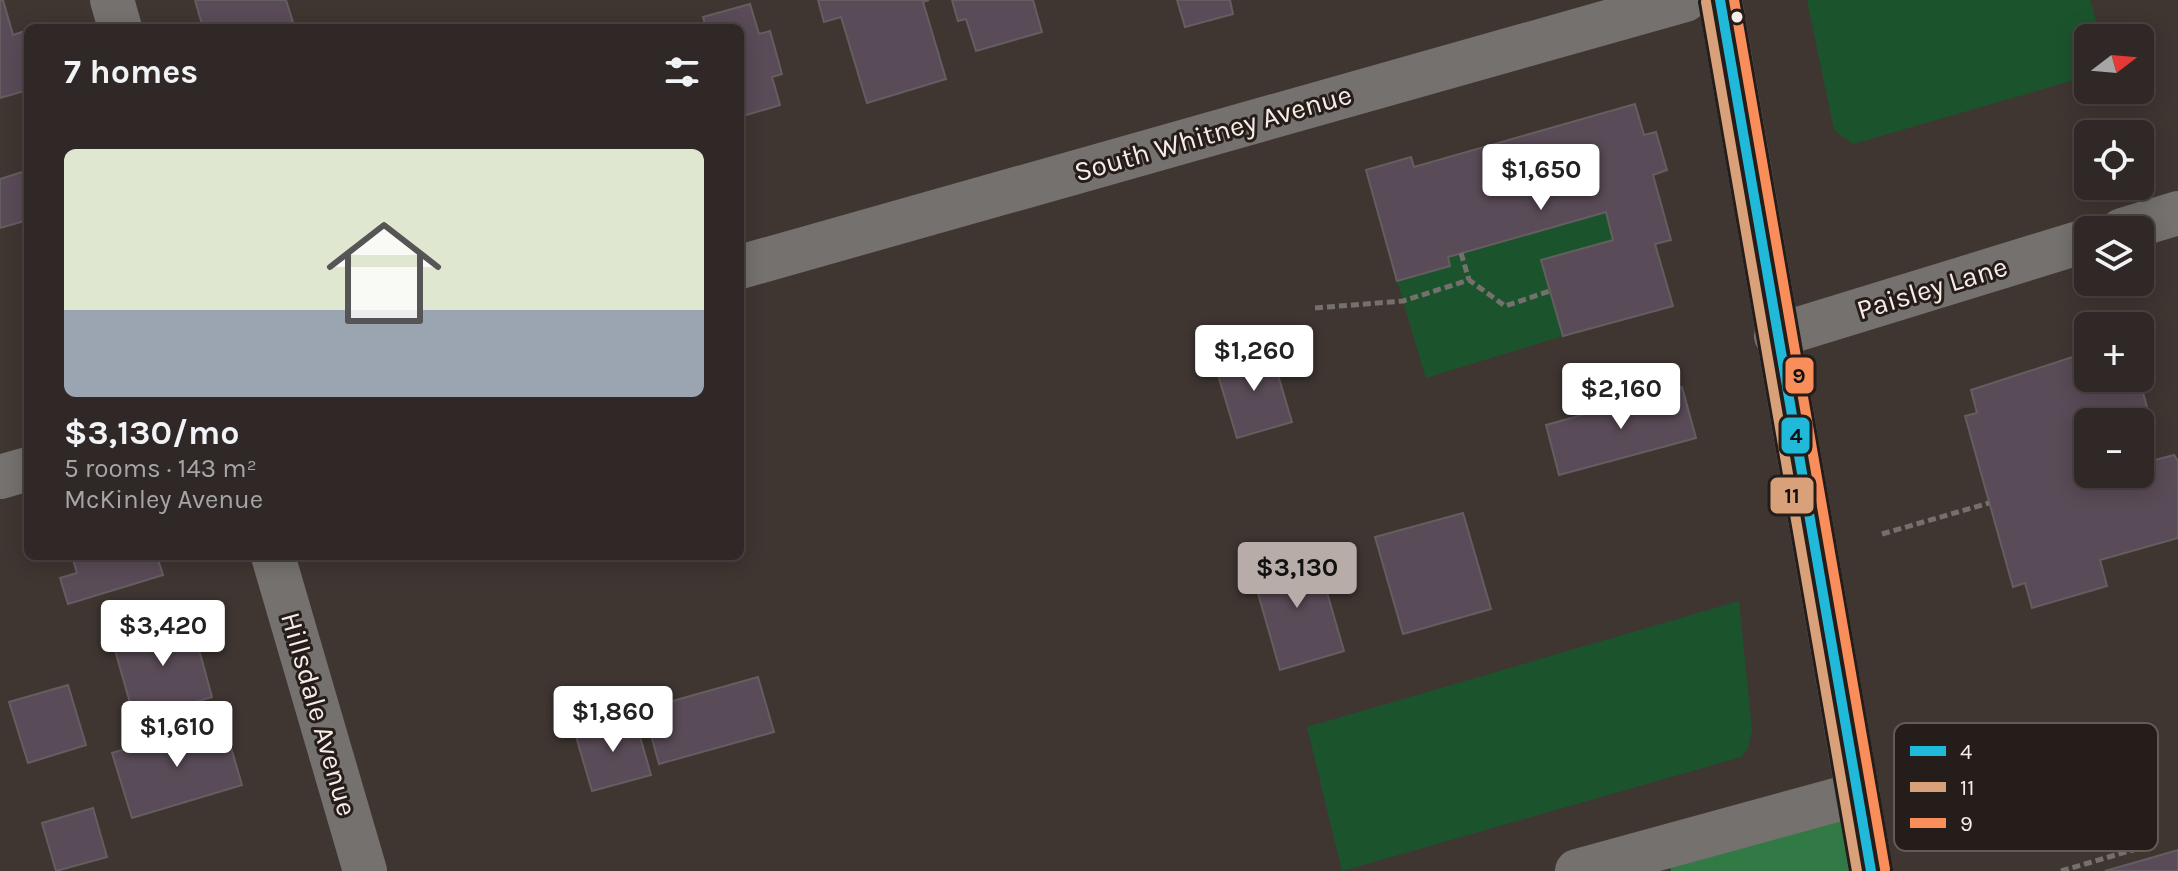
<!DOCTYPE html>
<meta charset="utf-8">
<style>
:root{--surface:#2f2826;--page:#3b3432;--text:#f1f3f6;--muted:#a7a6a7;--line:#4a4443;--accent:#b7aca8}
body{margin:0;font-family:Karla,sans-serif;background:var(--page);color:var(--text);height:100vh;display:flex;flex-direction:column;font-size:30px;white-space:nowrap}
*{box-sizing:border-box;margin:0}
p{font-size:26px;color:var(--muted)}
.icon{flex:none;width:44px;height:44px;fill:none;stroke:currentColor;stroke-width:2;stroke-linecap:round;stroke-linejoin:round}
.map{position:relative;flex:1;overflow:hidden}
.side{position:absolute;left:24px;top:24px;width:720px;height:536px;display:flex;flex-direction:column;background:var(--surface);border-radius:12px;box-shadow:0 4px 20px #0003,0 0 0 2px var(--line)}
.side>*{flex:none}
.needle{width:52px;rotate:74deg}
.buttons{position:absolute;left:2074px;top:24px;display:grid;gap:16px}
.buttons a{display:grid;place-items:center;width:80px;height:80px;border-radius:12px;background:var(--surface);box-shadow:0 4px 20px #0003,0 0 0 2px var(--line);font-size:40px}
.price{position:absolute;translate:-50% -68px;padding:0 18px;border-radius:8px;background:#fff;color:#222;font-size:26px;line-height:52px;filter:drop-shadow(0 2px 4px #0008)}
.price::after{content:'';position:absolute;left:50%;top:48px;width:24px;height:18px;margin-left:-12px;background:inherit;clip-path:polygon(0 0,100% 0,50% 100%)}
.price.current{background:var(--accent);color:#111}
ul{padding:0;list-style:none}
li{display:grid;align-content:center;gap:16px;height:424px;padding:0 40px}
li span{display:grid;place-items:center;height:248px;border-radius:12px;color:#555}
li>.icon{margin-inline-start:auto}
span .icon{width:144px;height:144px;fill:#fffc;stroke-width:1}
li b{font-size:34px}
h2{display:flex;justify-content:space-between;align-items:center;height:96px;padding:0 40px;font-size:34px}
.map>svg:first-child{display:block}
.green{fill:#1b542c}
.forest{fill:#317a45}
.building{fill:#594b57;stroke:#645e60;stroke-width:2}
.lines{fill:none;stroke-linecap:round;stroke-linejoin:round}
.path{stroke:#75706d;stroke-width:5;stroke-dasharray:8 4;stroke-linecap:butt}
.street{stroke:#74716e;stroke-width:44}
.primary{stroke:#76716e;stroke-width:44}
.bus-1-casing{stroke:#251d1a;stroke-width:16}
.bus-2-casing{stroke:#251d1a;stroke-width:16}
.bus-3-casing{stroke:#251d1a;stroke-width:16}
.bus-1{stroke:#20b9da;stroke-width:10}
.bus-2{stroke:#d9a179;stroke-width:10}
.bus-3{stroke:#fa8e5a;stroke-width:10}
.bus-dot{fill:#f8ece7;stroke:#251d1a;stroke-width:3}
.labels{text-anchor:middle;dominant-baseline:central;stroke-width:6;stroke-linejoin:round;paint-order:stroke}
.street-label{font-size:28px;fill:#f8ece7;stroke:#251d1a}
.key{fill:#251d1a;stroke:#645b58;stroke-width:2}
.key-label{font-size:22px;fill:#f8ece7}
.line-badge{stroke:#251d1a;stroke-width:3}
.pale-badge-label{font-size:22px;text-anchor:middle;font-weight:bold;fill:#111}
</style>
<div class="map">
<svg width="2178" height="871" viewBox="0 0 2178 871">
<rect width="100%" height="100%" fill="#3f3632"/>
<path class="green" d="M 1807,0 L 2090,0 L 2101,38 L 2088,38 L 2088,76 L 1853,144 L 1834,130 Z
M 1606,212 L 1613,240 L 1541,261 L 1563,336 L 1426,378 L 1397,281 L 1450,266 L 1448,257 Z
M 1739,601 L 1752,730 L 1748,748 L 1741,757 L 1342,871 L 1307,727 Z"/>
<path class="forest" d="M 1858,794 L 1871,871 L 1671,871 L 1665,847 Z"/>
<path class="building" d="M 0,0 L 3,0 L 13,35 L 28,30 L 28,90 L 0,98 Z
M 195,0 L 286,0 L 293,22 L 274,28 L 203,28 Z
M 818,0 L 929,0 L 923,2 L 946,79 L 867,103 L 841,17 L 824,22 Z
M 952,0 L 1033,0 L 1042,32 L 976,51 L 966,19 L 958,21 Z
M 1177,0 L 1230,0 L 1233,14 L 1185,27 Z
M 750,4 L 759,34 L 770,31 L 782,74 L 772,77 L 780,105 L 740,117 L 740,28 L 706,28 L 703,17 Z
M 1635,104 L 1644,135 L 1656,132 L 1667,170 L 1653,175 L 1671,240 L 1655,244 L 1673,306 L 1563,336 L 1541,260 L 1613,240 L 1606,212 L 1448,257 L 1450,266 L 1397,281 L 1366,170 L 1411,157 L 1414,167 Z
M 25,171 L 28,220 L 0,228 L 0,179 Z
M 1270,348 L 1292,422 L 1237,438 L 1215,365 Z
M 2088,352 L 2088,378 L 2139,378 L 2148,411 L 2113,422 L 2088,422 L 2088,474 L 2140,474 L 2140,464 L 2174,455 L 2178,461 L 2178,538 L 2100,560 L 2107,586 L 2032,608 L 2025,583 L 2013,587 L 1965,416 L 1977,413 L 1971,390 Z
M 1682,387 L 1696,438 L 1559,475 L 1546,425 Z
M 1463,513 L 1491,609 L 1403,634 L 1375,537 Z
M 1315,551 L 1344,651 L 1280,670 L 1251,569 Z
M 72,556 L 157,556 L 163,575 L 68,604 L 60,578 L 77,573 Z
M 191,620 L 212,697 L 161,712 L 159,703 L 132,710 L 113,643 Z
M 758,677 L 774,732 L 659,764 L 644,709 Z
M 68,685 L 86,745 L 28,763 L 9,702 Z
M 634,716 L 651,775 L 592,791 L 575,733 Z
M 223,720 L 242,785 L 132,818 L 112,753 Z
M 93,808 L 107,857 L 56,871 L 42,823 Z
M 2178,850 L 2178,871 L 2105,871 L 2140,861 Z"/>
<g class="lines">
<path class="path" d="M 1461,253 L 1469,280
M 1315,308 L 1403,301 L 1469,280 L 1505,306 L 1550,291
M 1882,534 L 1989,503
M 2061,871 L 2136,849"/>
<path class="street" d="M 112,0 L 120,28
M 2122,230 L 2178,213
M 740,267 L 1685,0
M 1776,336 L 2088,240
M 0,477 L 28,469
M 273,556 L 365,871
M 1577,871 L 1858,794"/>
<path class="primary" d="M 1720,0 L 1871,871"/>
<defs>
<path id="bus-1" d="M 1720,0 L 1871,871"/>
<path id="bus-2" d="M 1706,2 L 1857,871"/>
<path id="bus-3" d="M 1734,0 L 1885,869"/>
</defs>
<use href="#bus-1" class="bus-1-casing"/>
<use href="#bus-2" class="bus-2-casing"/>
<use href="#bus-3" class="bus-3-casing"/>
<use href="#bus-1" class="bus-1"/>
<use href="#bus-2" class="bus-2"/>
<use href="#bus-3" class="bus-3"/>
</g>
<circle class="bus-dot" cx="1737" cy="17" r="7"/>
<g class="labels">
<g class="street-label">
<text transform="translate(1213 133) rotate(-16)">South Whitney Avenue</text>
<text transform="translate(1932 288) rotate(-17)">Paisley Lane</text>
<text transform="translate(319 714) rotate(74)">Hillsdale Avenue</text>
</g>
</g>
<rect x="1894" y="723" width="264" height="128" rx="12" class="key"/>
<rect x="1910" y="746" width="36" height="10" fill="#20b9da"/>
<rect x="1910" y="782" width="36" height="10" fill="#d9a179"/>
<rect x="1910" y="818" width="36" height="10" fill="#fa8e5a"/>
<g class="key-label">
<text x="1960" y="759">4</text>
<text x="1960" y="795">11</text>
<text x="1960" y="831">9</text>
</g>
<g class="line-badge">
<rect x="1784" y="356" width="31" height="39" rx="8" fill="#fa8e5a"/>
<rect x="1780" y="416" width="31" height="39" rx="8" fill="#20b9da"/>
<rect x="1769" y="476" width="46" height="39" rx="8" fill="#d9a179"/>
</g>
<g class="pale-badge-label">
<text x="1799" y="383">9</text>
<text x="1796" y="443">4</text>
<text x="1792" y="503">11</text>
</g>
</svg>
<div class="buttons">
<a><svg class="needle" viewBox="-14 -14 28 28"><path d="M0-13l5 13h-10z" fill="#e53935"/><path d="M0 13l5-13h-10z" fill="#a7a6a7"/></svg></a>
<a><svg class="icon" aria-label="locate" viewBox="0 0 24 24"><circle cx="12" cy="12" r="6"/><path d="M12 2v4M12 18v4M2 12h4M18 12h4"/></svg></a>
<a><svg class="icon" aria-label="layers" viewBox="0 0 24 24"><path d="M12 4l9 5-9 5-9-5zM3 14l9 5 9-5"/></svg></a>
<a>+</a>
<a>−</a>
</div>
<b class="price" style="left:1541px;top:212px">$1,650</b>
<b class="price" style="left:1254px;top:393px">$1,260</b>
<b class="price" style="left:1621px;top:431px">$2,160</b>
<b class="price current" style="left:1297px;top:610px">$3,130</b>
<b class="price" style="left:163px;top:668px">$3,420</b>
<b class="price" style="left:613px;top:754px">$1,860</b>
<b class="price" style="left:177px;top:769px">$1,610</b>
<section class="side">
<h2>7 homes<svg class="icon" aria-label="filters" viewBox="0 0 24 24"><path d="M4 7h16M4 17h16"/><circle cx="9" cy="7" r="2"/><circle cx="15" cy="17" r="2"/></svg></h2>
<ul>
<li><span style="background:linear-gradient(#dfe7d0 65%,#9aa5b1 0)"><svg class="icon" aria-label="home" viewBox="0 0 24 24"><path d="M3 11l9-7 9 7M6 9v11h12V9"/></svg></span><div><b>$3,130/mo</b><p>5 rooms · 143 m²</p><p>McKinley Avenue</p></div></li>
</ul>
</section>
</div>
